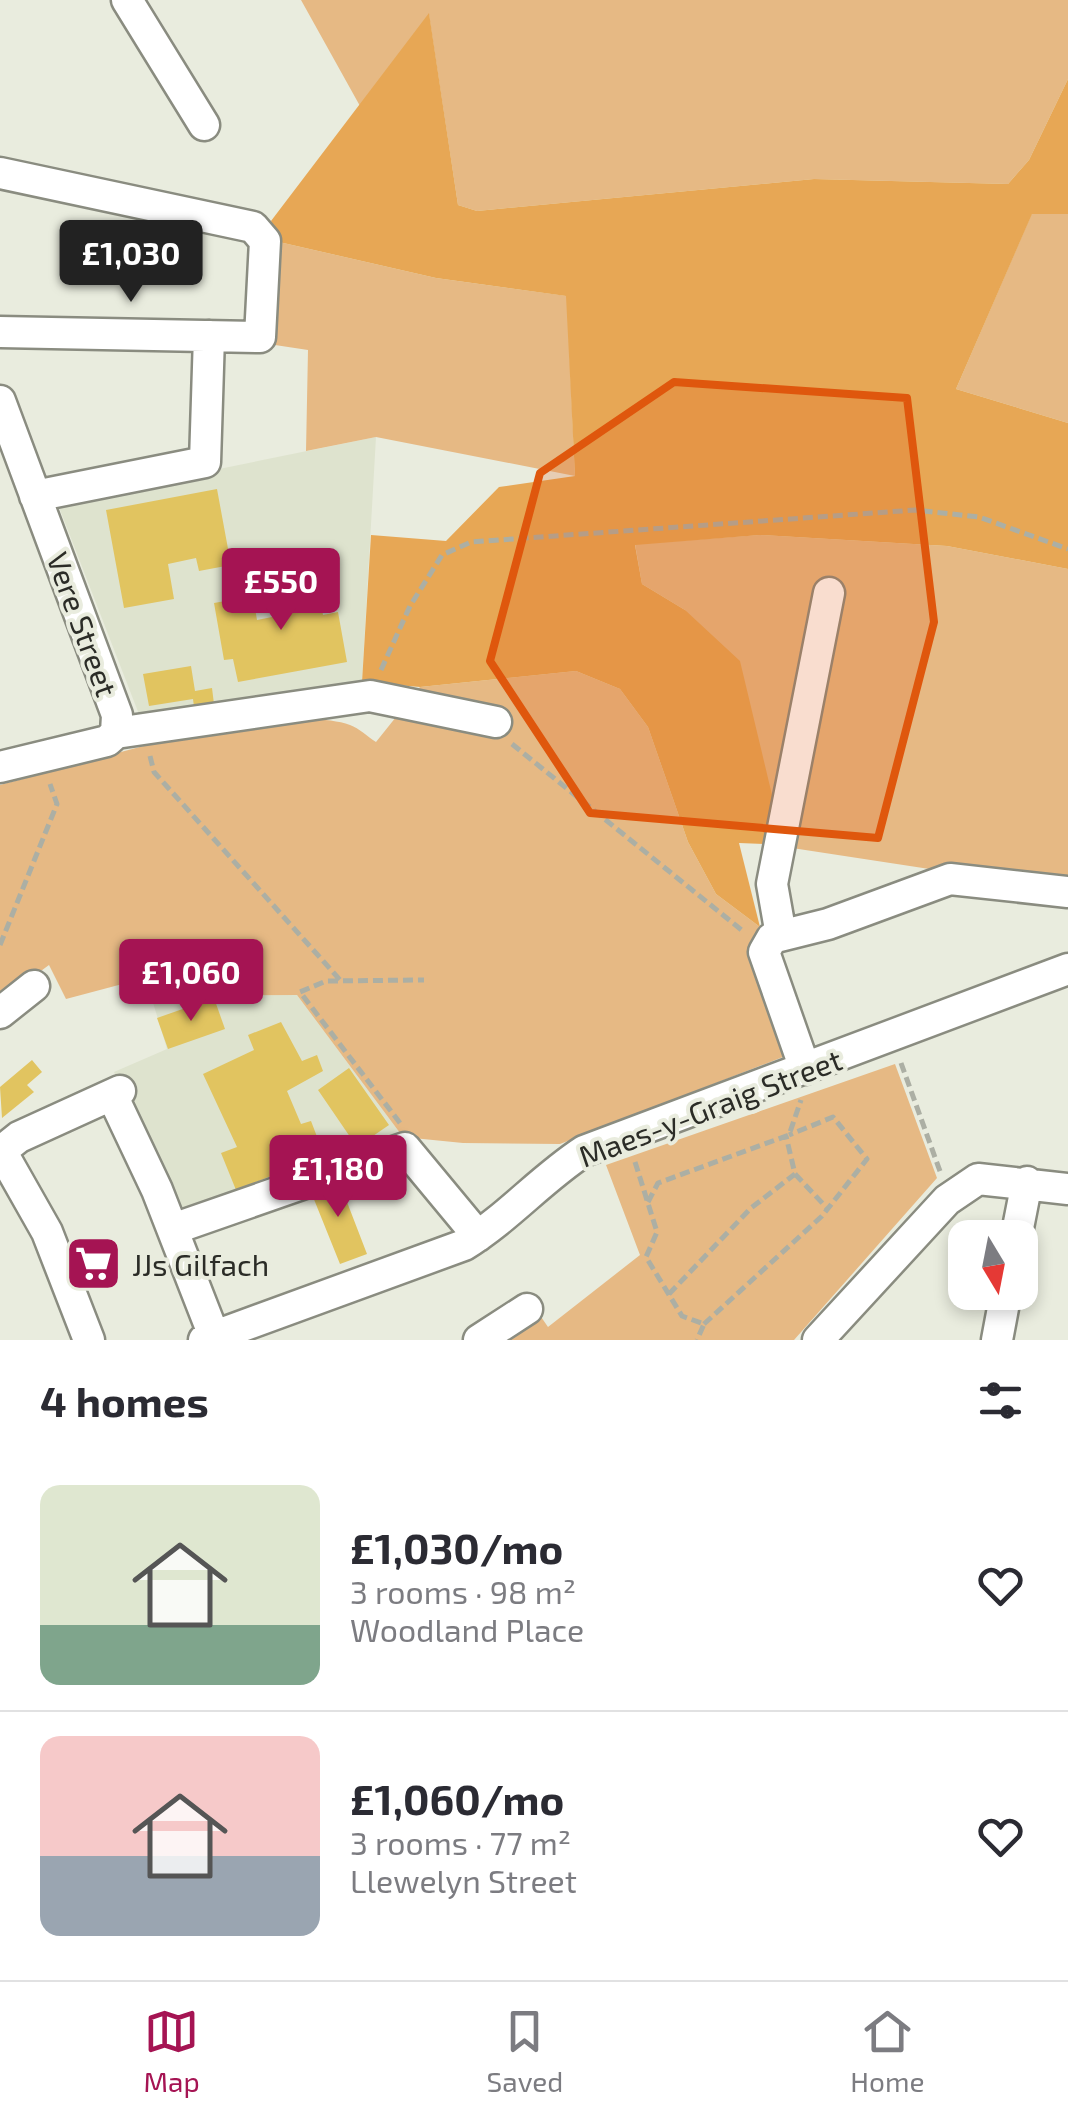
<!DOCTYPE html>
<meta charset="utf-8">
<style>
:root{--surface:#fff;--page:#f2f2f3;--text:#2b2b33;--muted:#7c7c81;--line:#e1e1e2;--accent:#a51453}
body{margin:0;font-family:"Exo 2",sans-serif;background:var(--page);color:var(--text);height:100vh;display:flex;flex-direction:column;font-size:38px;white-space:nowrap}
*{box-sizing:border-box;margin:0}
p{font-size:32px;color:var(--muted)}
.icon{flex:none;width:55px;height:55px;fill:none;stroke:currentColor;stroke-width:2;stroke-linecap:round;stroke-linejoin:round}
.map{position:relative;height:1340px;overflow:hidden}
.side{display:flex;flex-direction:column;background:var(--surface);flex:1}
.side>*{flex:none}
.needle{width:65px;rotate:170deg}
.buttons{position:absolute;left:948px;top:1220px;display:grid;gap:20px}
.buttons a{display:grid;place-items:center;width:90px;height:90px;border-radius:20px;background:var(--surface);box-shadow:0 5px 15px #0003;font-size:50px}
.price{position:absolute;translate:-50% -85px;padding:0 22px;border-radius:10px;background:var(--accent);color:#fff;font-size:32px;line-height:65px;filter:drop-shadow(0 2px 5px #0008)}
.price::after{content:'';position:absolute;left:50%;top:60px;width:30px;height:22px;margin-left:-15px;background:inherit;clip-path:polygon(0 0,100% 0,50% 100%)}
.price.on{background:#222;color:#fff}
ul{padding:0;list-style:none}
li{display:flex;align-items:center;gap:30px;height:250px;padding:0 40px}
li+li{border-top:2px solid var(--line)}
li span{display:grid;place-items:center;flex:none;width:280px;height:200px;border-radius:20px;color:#555}
li>.icon{margin-inline-start:auto}
span .icon{width:120px;height:120px;fill:#fffc;stroke-width:1}
li b{font-size:42px}
h2{display:flex;justify-content:space-between;align-items:center;height:120px;padding:0 40px;font-size:42px}
.tab-bar{display:flex;justify-content:space-around;align-items:center;height:140px;border-top:2px solid var(--line);background:var(--surface);font-size:28px;color:var(--muted)}
.tab-bar a{display:grid;justify-items:center;gap:5px}
.tab-bar .on{color:var(--accent)}
.map>svg:first-child{display:block}
.built{fill:#dee3ce}
.green{fill:#e6b984}
.forest{fill:#e7a755}
.building{fill:#e1c460}
.lines{fill:none;stroke-linecap:round;stroke-linejoin:round}
.minor-casing{stroke:#8a8c80;stroke-width:35}
.path{stroke:#acafa4;stroke-width:5;stroke-dasharray:10 5;stroke-linecap:butt}
.minor{stroke:#fff;stroke-width:30}
.marked{fill:#df570d;fill-opacity:0.2;stroke:#df570d;stroke-width:8;stroke-linejoin:round}
.labels{text-anchor:middle;dominant-baseline:central;stroke-width:8;stroke-linejoin:round;paint-order:stroke}
.street-label{font-size:30px;fill:#2b2c27;stroke:#e9ecde}
.poi-label{font-size:30px;fill:#2b2c27;stroke:#e9ecde;text-anchor:start}
</style>
<div class="map">
<svg width="1068" height="1340" viewBox="0 0 1068 1340">
<rect width="100%" height="100%" fill="#e9ecde"/>
<path class="built" d="M 376,437 L 362,682 L 142,722 L 57,502 Z
M 297,995 L 403,1137 L 181,1219 L 114,1072 L 167,1049 L 151,996 Z"/>
<path class="green" d="M 301,0 L 1068,0 L 1068,79 L 1029,160 L 1008,184 L 814,179 L 477,211 L 458,205 L 429,15 L 360,106 Z
M 1032,213 L 1068,214 L 1068,423 L 956,389 Z
M 279,242 L 436,278 L 567,296 L 575,476 L 376,437 L 306,451 L 308,350 L 275,345 Z
M 760,535 L 947,546 L 1068,569 L 1068,881 L 936,870 L 766,844 L 685,610 L 642,584 L 635,544 Z
M 576,671 L 620,689 L 648,727 L 688,842 L 716,894 L 760,927 L 751,942 L 788,1055 L 560,1144 L 463,1143 L 403,1137 L 297,995 L 151,996 L 145,978 L 66,999 L 49,965 L 0,1001 L 0,785 C 79,765 278,700 350,725 C 359,728 368,737 376,742 L 420,687 Z
M 895,1064 L 937,1178 L 794,1340 L 491,1340 L 537,1311 L 548,1327 L 640,1255 L 606,1165 Z"/>
<path class="forest" d="M 429,13 L 458,205 L 477,211 L 814,179 L 1008,184 L 1029,160 L 1068,79 L 1068,214 L 1032,214 L 956,389 L 1068,423 L 1068,569 L 947,546 L 760,535 L 635,545 L 642,584 L 685,610 L 740,661 L 773,799 L 766,844 L 739,843 L 760,927 L 716,894 L 688,842 L 648,727 L 620,689 L 576,671 L 420,687 L 362,682 L 371,535 L 446,541 L 499,487 L 575,476 L 566,296 L 436,278 L 279,242 L 271,221 Z"/>
<path class="building" d="M 217,489 L 231,565 L 199,571 L 196,558 L 168,564 L 174,599 L 124,608 L 106,510 Z
M 315,570 L 323,615 L 338,612 L 347,662 L 238,682 L 233,659 L 224,660 L 214,603 L 253,596 L 257,620 L 287,614 L 280,576 Z
M 191,666 L 195,691 L 212,688 L 214,704 L 194,707 L 193,699 L 149,706 L 143,674 Z
M 214,998 L 225,1029 L 168,1049 L 157,1018 Z
M 281,1022 L 302,1061 L 317,1055 L 323,1071 L 287,1091 L 301,1124 L 311,1121 L 324,1155 L 236,1190 L 221,1153 L 237,1147 L 203,1074 L 254,1050 L 248,1035 Z
M 32,1060 L 42,1072 L 27,1085 L 34,1092 L 2,1118 L 0,1087 Z
M 349,1068 L 389,1125 L 357,1147 L 318,1090 Z
M 337,1176 L 367,1254 L 340,1264 L 309,1187 Z"/>
<g class="lines">
<defs>
<path id="minor" d="M 127,0 L 204,125
M 0,173 L 253,227 L 265,241 L 260,337 L 0,332
M 0,401 L 117,715 L 116,733 L 107,741 L 0,767
M 35,496 L 205,462 L 209,336
M 116,733 L 370,696 L 496,722
M 781,935 L 772,884 L 829,593
M 0,1013 L 34,986
M 805,1069 L 764,952 L 772,938 L 828,924 L 950,879 L 1068,892
M 112,1095 L 157,1190 L 214,1336
M 0,1149 L 47,1232 L 89,1340
M 0,1152 L 19,1137 L 120,1091
M 173,1229 L 405,1148 L 478,1236
M 1016,1238 L 1027,1182
M 204,1340 L 464,1245 C 508,1218 541,1179 584,1151 L 1068,969
M 479,1340 L 527,1309
M 818,1340 L 947,1200 L 978,1179 L 1068,1189
M 997,1340 L 1006,1292"/>
</defs>
<use href="#minor" class="minor-casing"/>
<path class="path" d="M 381,670 L 410,606 L 442,555 L 471,542 L 915,510 L 979,517 L 1068,549
M 512,744 L 744,932
M 150,756 L 154,772 L 341,981
M 0,945 L 57,804 L 50,784
M 901,1063 L 941,1174
M 400,1123 L 300,992 L 326,981 L 424,980
M 635,1162 L 657,1232 L 646,1257 L 682,1316 L 704,1324 L 697,1340
M 795,1174 L 827,1208
M 648,1202 L 658,1183 L 789,1135 L 801,1100
M 669,1294 L 751,1208 L 795,1174 L 786,1136
M 704,1324 L 822,1216 L 867,1159 L 833,1117 L 789,1135"/>
<use href="#minor" class="minor"/>
</g>
<path class="marked" d="M 674,382 L 907,398 L 934,622 L 878,838 L 590,813 L 490,661 L 540,473 Z"/>
<defs>
<symbol id="supermarket-square" viewBox="-11 -11 22 22"><rect x="-9" y="-9" width="18" height="18" rx="4" fill="#a51453" stroke="#e9ecde"/><path d="M-6-5.5h2.5l.6 2H6L4.5 2H-2.5L-4.4-4H-6ZM-1.5 3.2a1.3 1.3 0 1 0 .1 0ZM3 3.2a1.3 1.3 0 1 0 .1 0Z" fill="#fff"/></symbol>
</defs>
<g fill-rule="evenodd">
<use href="#supermarket-square" x="62" y="1232" width="63" height="63"/>
</g>
<g class="labels">
<g class="street-label">
<text transform="translate(83 624) rotate(70)">Vere Street</text>
<text transform="translate(710 1107) rotate(-21)">Maes-y-Graig Street</text>
</g>
<g class="poi-label">
<text x="132" y="1264">JJs Gilfach</text>
</g>
</g>
</svg>
<div class="buttons">
<a><svg class="needle" viewBox="-14 -14 28 28"><path d="M0-13l5 13h-10z" fill="#e53935"/><path d="M0 13l5-13h-10z" fill="#7c7c81"/></svg></a>
</div>
<b class="price on" style="left:131px;top:305px">£1,030</b>
<b class="price" style="left:281px;top:633px">£550</b>
<b class="price" style="left:191px;top:1024px">£1,060</b>
<b class="price" style="left:338px;top:1220px">£1,180</b>
</div>
<section class="side">
<h2>4 homes<svg class="icon" aria-label="filters" viewBox="0 0 24 24"><path d="M4 7h16M4 17h16"/><circle cx="9" cy="7" r="2"/><circle cx="15" cy="17" r="2"/></svg></h2>
<ul>
<li><span style="background:linear-gradient(#dfe7d0 70%,#7fa58c 0)"><svg class="icon" aria-label="home" viewBox="0 0 24 24"><path d="M3 11l9-7 9 7M6 9v11h12V9"/></svg></span><div><b>£1,030/mo</b><p>3 rooms · 98 m²</p><p>Woodland Place</p></div><svg class="icon" aria-label="heart" viewBox="0 0 24 24"><path d="M12 20l-8-8c-3-5 5-10 8-4 3-6 11-1 8 4z"/></svg></li>
<li><span style="background:linear-gradient(#f6c9c9 60%,#9aa5b1 0)"><svg class="icon" aria-label="home" viewBox="0 0 24 24"><path d="M3 11l9-7 9 7M6 9v11h12V9"/></svg></span><div><b>£1,060/mo</b><p>3 rooms · 77 m²</p><p>Llewelyn Street</p></div><svg class="icon" aria-label="heart" viewBox="0 0 24 24"><path d="M12 20l-8-8c-3-5 5-10 8-4 3-6 11-1 8 4z"/></svg></li>
</ul>
</section>
<nav class="tab-bar">
<a class="on"><svg class="icon" aria-label="map" viewBox="0 0 24 24"><path d="M3 6l6-2 6 2 6-2v14l-6 2-6-2-6 2zM9 4v14M15 6v14"/></svg>Map</a>
<a><svg class="icon" aria-label="saved" viewBox="0 0 24 24"><path d="M7 4h10v16l-5-4-5 4z"/></svg>Saved</a>
<a><svg class="icon" aria-label="home" viewBox="0 0 24 24"><path d="M3 11l9-7 9 7M6 9v11h12V9"/></svg>Home</a>
</nav>
